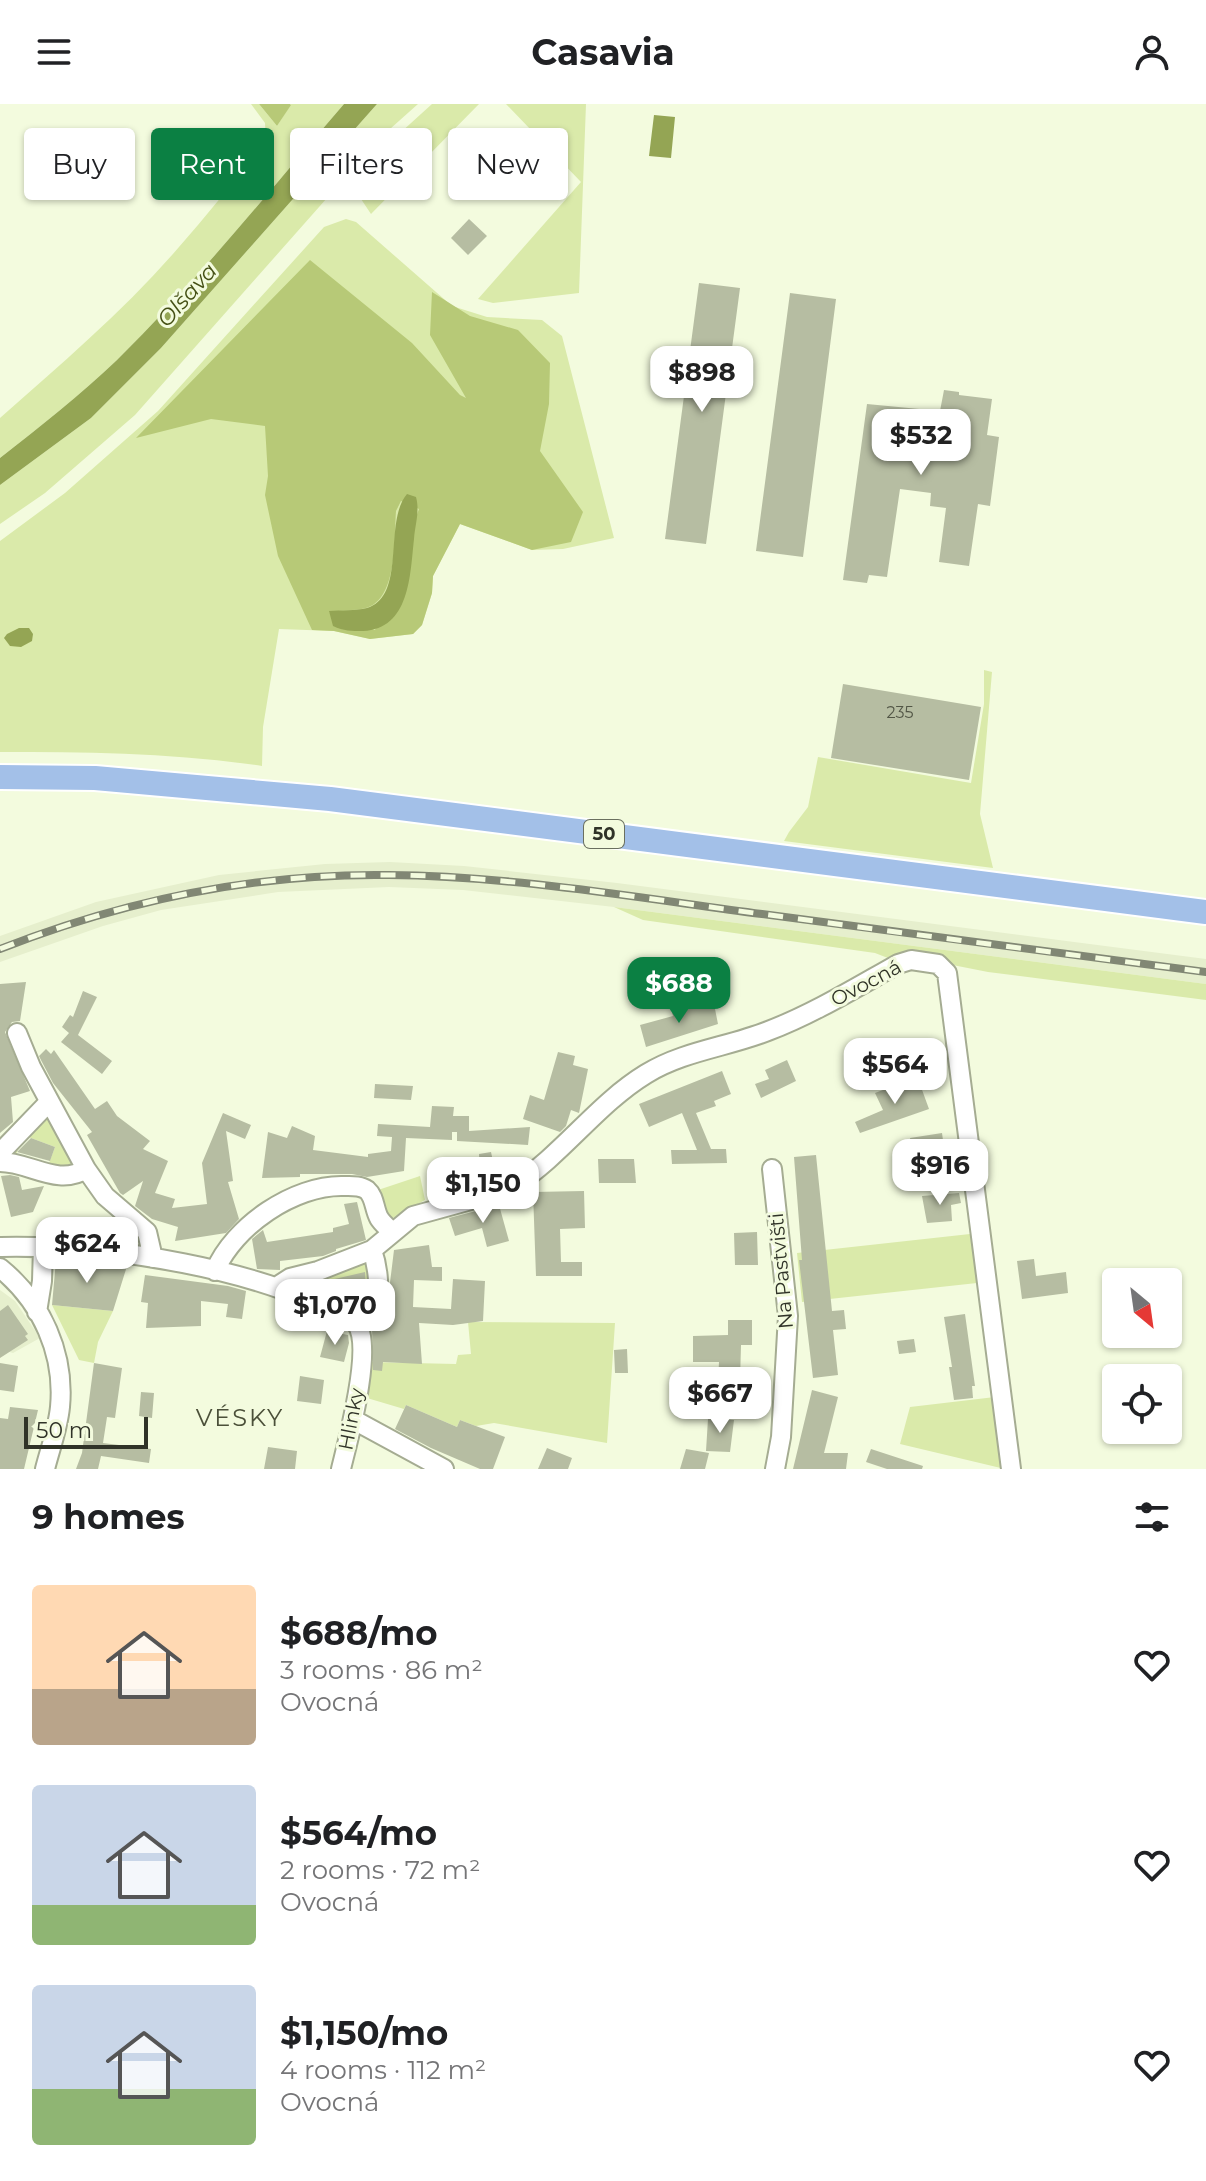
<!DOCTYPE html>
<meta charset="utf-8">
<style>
:root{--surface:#fff;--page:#f2f2f2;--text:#202124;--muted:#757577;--accent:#0b8043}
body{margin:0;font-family:Montserrat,sans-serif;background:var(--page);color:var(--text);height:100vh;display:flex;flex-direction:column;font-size:30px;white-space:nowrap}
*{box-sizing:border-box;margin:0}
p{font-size:26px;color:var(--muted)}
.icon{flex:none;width:44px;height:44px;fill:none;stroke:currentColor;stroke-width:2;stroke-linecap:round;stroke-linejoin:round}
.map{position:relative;height:1365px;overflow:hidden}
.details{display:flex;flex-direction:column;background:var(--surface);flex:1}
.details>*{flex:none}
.guide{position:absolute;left:24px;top:24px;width:800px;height:72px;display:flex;gap:16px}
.needle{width:52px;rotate:151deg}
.tools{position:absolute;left:1102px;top:1164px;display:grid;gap:16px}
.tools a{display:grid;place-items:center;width:80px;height:80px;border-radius:8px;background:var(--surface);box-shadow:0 2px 6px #0004;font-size:40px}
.scale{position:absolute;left:24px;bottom:20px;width:124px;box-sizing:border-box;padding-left:8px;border:4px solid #303328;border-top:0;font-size:22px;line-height:28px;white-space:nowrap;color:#303328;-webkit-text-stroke:6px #f3fbde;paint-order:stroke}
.price{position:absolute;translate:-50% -68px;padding:0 18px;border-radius:16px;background:#fff;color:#222;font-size:26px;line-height:52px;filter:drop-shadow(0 2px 4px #0008)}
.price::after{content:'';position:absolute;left:50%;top:48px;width:24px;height:18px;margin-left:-12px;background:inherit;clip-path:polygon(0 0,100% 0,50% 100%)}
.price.on{background:var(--accent);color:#fff}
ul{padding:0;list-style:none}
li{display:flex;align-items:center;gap:24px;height:200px;padding:0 32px}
li span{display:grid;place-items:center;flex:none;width:224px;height:160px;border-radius:8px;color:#555}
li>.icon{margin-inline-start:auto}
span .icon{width:96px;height:96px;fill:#fffc;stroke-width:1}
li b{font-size:34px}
h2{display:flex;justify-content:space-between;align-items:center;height:96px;padding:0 32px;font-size:34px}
.tag{padding:0 28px;border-radius:8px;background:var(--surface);box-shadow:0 2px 6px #0004;font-size:28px;line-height:72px}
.tag.on{background:var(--accent);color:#fff}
header{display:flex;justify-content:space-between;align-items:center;height:104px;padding:0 32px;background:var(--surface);font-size:36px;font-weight:700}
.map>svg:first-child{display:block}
.built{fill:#e6efcd}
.green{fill:#daeaaa}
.forest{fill:#b7c977;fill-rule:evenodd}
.water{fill:#94a554}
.building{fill:#b6bda2}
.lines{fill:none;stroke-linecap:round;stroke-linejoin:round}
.minor-casing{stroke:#a5ac92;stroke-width:22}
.major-casing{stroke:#fff;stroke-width:28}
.minor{stroke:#fff;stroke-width:18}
.major{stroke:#a3c0e8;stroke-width:24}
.rail-casing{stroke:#818774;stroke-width:8}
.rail{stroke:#f3fbde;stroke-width:5;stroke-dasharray:15;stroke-linecap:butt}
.labels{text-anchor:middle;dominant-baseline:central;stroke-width:6;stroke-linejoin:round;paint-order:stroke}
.number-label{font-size:16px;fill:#525646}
.shield{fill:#f3fbde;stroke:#6a6f5f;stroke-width:2}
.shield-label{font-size:18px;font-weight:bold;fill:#303328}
.street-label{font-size:20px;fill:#303328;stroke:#f3fbde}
.water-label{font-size:22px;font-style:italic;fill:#455015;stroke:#f3fbde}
.quarter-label{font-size:24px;letter-spacing:2px;fill:#4b5039;stroke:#f3fbde}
</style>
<header><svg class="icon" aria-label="menu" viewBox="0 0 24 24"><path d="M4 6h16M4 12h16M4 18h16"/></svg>Casavia<svg class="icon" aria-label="person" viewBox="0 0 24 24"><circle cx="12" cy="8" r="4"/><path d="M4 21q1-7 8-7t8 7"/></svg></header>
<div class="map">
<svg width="1206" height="1365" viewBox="0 0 1206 1365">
<rect width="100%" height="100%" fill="#f3fbde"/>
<path class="built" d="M 390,758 L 464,762 L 617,779 L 1206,855 L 1206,880 L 614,803 L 463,786 L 389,783 L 278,788 L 161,806 L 103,822 L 0,858 L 0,832 L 96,798 L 219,771 L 325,760 Z
M 0,1186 L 15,1197 L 40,1234 L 13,1249 L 0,1245 Z"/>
<path class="green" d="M 251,0 L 259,0 L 277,22 L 291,0 L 344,0 C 270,86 198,176 117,256 C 80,291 40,323 0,354 L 0,314 C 62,259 125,206 179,143 C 209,109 237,73 266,38 L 265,19 Z
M 377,0 L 418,0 L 381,33 L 135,311 L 45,389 L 0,420 L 0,381 L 91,314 L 161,244 Z
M 432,0 L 479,0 L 371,110 L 361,95 L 369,65 L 400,29 Z
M 506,0 L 586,0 L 579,189 L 493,199 L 478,195 L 581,78 Z
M 346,115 L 356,118 L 452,202 L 487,213 L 542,216 L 562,232 L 614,434 L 563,445 L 532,446 L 460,420 L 433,472 L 432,489 L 422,521 L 413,530 L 370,535 L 334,527 L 279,525 L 263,623 L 262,662 C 175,649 88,648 0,648 L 0,437 L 65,389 L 158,307 L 324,123 Z
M 984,566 L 992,568 L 980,710 L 993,764 L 784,737 L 789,728 L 808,703 L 818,653 L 971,679 L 984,600 Z
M 614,803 L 1206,880 L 1206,896 L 988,868 L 902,851 L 893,856 L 875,849 L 643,816 Z
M 46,1011 L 52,1013 L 73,1051 L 75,1057 L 69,1066 L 59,1068 L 11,1053 L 9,1049 L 21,1036 L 16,1051 L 48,1062 L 55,1043 L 23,1031 L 35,1016 Z
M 420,1072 L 425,1096 L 391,1115 L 387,1113 L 378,1086 Z
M 970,1130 L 977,1179 L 802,1198 L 797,1149 Z
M 360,1158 L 366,1160 L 371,1197 L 354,1210 L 291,1182 Z
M 52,1201 L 113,1207 L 98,1238 L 94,1259 L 79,1256 Z
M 468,1218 L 615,1219 L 607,1339 L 494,1319 L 476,1322 L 460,1316 L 457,1323 L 406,1301 L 404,1305 L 367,1294 L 369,1258 L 456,1260 L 458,1251 L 471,1250 Z
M 995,1293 L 1005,1365 L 900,1340 L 910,1303 Z"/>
<path class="forest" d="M 259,0 L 290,0 L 291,1 L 277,22 Z
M 310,156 L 412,239 L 460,291 L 466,294 L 430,231 L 432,188 L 470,212 L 518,226 L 550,259 L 549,300 L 540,347 L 583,408 L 571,438 L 532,446 L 460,420 L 433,472 L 432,489 L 422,521 L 413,530 L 370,535 L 334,527 L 312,526 L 278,452 L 265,391 L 268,372 L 265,322 L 211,315 L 136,334 ZM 401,397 L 419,405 L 375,526 L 329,508 C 341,506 354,507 366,504 C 398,495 394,433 396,407 Z"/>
<path class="water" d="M 344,0 L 377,0 L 161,244 L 91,314 L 0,381 L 0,354 C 40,323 80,291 117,256 C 198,176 270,86 344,0 Z
M 654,11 L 675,13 L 671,54 L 649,52 Z
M 407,390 L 416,393 C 420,408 415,420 414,435 C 410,471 410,525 363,527 C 351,527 344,527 333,522 L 329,507 C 341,506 355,507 367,504 C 407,492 383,418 407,390 Z
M 19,524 L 29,524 L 33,530 L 32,537 L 21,543 L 10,542 L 4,534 L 7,530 Z"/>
<path class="building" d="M 469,115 L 487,132 L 468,151 L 451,134 Z
M 699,179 L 740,184 L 706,440 L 665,435 Z
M 790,189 L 836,195 L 803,453 L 756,447 Z
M 944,286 L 959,288 L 959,291 L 992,295 L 987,331 L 999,333 L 990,402 L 978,400 L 969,462 L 939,458 L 946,404 L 930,402 L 931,389 L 900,385 L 887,473 L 869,471 L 867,479 L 843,476 L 867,300 L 940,307 Z
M 843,580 L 981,603 L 969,676 L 831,654 Z
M 26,878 L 20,917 L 12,918 L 5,928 L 30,987 L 11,993 L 13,1018 L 0,1029 L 0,880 Z
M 83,887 L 97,893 L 78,931 L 112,957 L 102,970 L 61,938 L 69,929 L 62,923 L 70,911 L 73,913 Z
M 714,900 L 718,920 L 646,943 L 640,921 L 673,912 L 672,908 Z
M 46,945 L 51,950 L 54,946 L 95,1005 L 107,997 L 117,1012 L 150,1037 L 143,1045 L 168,1057 L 155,1089 L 175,1095 L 172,1104 L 207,1100 L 202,1059 L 223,1009 L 251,1021 L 245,1035 L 226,1027 L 233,1077 L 228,1078 L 239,1115 L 226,1129 L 175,1137 L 178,1123 L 152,1115 L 135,1102 L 143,1077 L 123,1091 L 120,1089 L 87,1031 L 92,1028 L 53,979 L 42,958 L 39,952 Z
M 558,948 L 575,952 L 573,961 L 588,965 L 579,1009 L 571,1006 L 566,1022 L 560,1028 L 523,1015 L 530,991 L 544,996 Z
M 787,956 L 796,977 L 761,994 L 755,980 L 769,975 L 765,966 Z
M 722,967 L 731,990 L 714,997 L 716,1002 L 696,1009 L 711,1045 L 726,1045 L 727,1059 L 672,1060 L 671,1046 L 697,1046 L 682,1009 L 649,1023 L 639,1000 Z
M 909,976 L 912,986 L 921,983 L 929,1005 L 860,1029 L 855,1018 L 883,1006 L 875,989 Z
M 375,980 L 413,982 L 411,996 L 374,994 Z
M 432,1002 L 454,1003 L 453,1012 L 469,1012 L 469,1027 L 530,1023 L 528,1041 L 457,1037 L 457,1028 L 452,1028 L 452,1036 L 406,1034 L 404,1067 L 367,1073 L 352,1070 L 300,1070 L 300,1073 L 262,1074 L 268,1028 L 287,1034 L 292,1022 L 315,1032 L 313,1046 L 368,1053 L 368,1050 L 391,1047 L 392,1033 L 377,1032 L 378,1020 L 430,1023 Z
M 942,1029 L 946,1058 L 914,1062 L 910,1034 Z
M 31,1034 L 55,1043 L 50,1057 L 17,1048 Z
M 491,1048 L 497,1076 L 444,1091 L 436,1060 L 451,1056 L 456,1074 L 480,1069 L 479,1050 Z
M 816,1051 L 832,1207 L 844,1206 L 846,1225 L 833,1226 L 838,1271 L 813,1274 L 799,1156 L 802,1156 L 794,1053 Z
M 598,1055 L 634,1055 L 636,1079 L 599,1079 Z
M 10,1071 L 19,1073 L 22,1086 L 44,1082 L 33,1108 L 11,1113 L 1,1072 Z
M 584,1087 L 585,1124 L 560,1125 L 561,1158 L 582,1158 L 582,1172 L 536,1172 L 533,1088 Z
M 959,1089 L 961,1099 L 951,1101 L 952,1117 L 927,1119 L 922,1092 Z
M 357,1098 L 366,1136 L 336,1145 L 336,1147 L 323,1152 L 280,1157 L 280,1166 L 257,1165 L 252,1135 L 263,1126 L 267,1138 L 333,1128 L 333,1124 L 349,1120 L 344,1100 Z
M 499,1101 L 509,1137 L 487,1143 L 482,1124 L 455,1132 L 449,1114 Z
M 72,1113 L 114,1127 L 113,1137 L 71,1133 Z
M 757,1128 L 758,1161 L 735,1161 L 734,1129 Z
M 429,1141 L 432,1163 L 442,1163 L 442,1177 L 414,1176 L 413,1203 L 451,1205 L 453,1175 L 485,1177 L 483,1217 L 453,1221 L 419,1219 L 422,1260 L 383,1258 L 382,1267 L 373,1266 L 372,1223 L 381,1214 L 387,1203 L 394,1146 Z
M 1034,1155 L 1036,1172 L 1066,1168 L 1068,1189 L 1022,1195 L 1017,1157 Z
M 56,1156 L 127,1162 L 113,1207 L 52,1201 Z
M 365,1168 L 366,1185 L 361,1200 L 355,1205 L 351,1203 L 352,1184 L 338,1186 L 338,1193 L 328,1191 L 326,1177 Z
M 145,1171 L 228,1182 L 246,1187 L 242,1215 L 226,1213 L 228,1200 L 201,1197 L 201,1222 L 146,1224 L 148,1199 L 141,1198 Z
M 8,1201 L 28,1230 L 25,1232 L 28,1236 L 0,1254 L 0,1207 Z
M 965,1210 L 975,1282 L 972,1282 L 973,1294 L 954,1296 L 949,1263 L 952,1263 L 944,1213 Z
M 728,1216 L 752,1216 L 752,1241 L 741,1241 L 740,1277 L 718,1277 L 719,1258 L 693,1258 L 693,1232 L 728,1231 Z
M 327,1227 L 348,1231 L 349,1239 L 344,1258 L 320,1253 Z
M 914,1235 L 916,1248 L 899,1250 L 897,1237 Z
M 627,1245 L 628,1269 L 615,1269 L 614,1246 Z
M 0,1259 L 18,1262 L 14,1288 L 0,1286 Z
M 94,1259 L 122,1264 L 115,1314 L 107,1313 L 103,1339 L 151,1345 L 149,1359 L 101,1352 L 98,1365 L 76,1365 L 82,1349 Z
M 300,1272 L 324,1276 L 321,1300 L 297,1297 Z
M 812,1286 L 838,1293 L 824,1349 L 848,1349 L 846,1365 L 793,1365 Z
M 141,1288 L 154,1289 L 152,1314 L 139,1312 Z
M 406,1301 L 457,1323 L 460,1316 L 505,1333 L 493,1365 L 480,1365 L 431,1344 L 395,1325 Z
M 10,1303 L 38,1306 L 24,1365 L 0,1365 L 0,1314 L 8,1315 Z
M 708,1315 L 734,1316 L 730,1348 L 706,1347 Z
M 268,1343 L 297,1347 L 295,1365 L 264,1365 Z
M 547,1344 L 572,1354 L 568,1365 L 538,1365 Z
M 686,1345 L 709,1349 L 705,1365 L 680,1365 Z
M 871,1345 L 923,1362 L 922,1365 L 887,1365 L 866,1358 Z"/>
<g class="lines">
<defs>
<path id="minor" d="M 17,929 L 31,963 L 86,1065 L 105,1092 L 147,1128 L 153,1154
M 0,1049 L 49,998
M 0,1058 C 30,1058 58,1083 86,1065
M 772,1065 L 788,1212 L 781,1333 L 775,1365
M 1,1143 C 112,1141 259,1163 356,1219 C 361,1215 368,1211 372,1206 C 383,1192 377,1160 372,1146
M 0,1164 C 42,1198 65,1250 60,1303 C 58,1324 50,1345 45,1365
M 215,1167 C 234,1122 294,1081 343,1082 C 351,1082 360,1081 367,1086 C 375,1093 374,1105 379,1114 C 382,1119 387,1123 392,1128
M 276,1183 L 290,1174 L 318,1167 L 372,1146 L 413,1112 L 500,1088 L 515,1081 C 563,1050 597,1000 646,970 C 683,947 728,943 768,927 C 813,910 855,884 898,860 L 911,856 L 938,860 L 947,869 L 1011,1365
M 37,1208 L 42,1177 L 43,1143
M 354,1316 L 444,1365
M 341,1365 C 348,1336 374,1242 356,1219"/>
<path id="major" d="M 0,673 L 95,674 L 330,695 L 1206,808"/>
</defs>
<use href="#minor" class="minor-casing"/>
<use href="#major" class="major-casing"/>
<use href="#minor" class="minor"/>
<use href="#major" class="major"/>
<defs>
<path id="rail" d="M 0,845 C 125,796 255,769 389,771 C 514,772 639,794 762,810 C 910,830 1058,849 1206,868"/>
</defs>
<use href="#rail" class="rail-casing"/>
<use href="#rail" class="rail"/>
</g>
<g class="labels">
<g class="number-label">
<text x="900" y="608">235</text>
</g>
<rect class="shield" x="584" y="716" width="40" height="28" rx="6"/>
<g class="shield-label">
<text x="604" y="730">50</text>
</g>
<g class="street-label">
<text transform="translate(866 879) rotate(-28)">Ovocná</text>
<text transform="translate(781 1167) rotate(-95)">Na Pastvišti</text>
<text transform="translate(351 1315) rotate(-79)">Hlinky</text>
</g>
<g class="water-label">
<text transform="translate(187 191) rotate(-48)">Olšava</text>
</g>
<g class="quarter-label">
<text x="240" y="1313">VÉSKY</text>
</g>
</g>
</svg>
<div class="tools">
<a><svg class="needle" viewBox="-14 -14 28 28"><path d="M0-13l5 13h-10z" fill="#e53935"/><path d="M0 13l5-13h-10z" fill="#757577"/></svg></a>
<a><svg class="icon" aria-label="locate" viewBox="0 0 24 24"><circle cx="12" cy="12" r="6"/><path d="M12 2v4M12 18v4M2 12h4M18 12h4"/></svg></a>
</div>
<div class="scale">50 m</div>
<b class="price" style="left:702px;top:310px">$898</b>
<b class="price" style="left:921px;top:373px">$532</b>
<b class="price on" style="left:679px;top:921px">$688</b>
<b class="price" style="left:895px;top:1002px">$564</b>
<b class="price" style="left:940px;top:1103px">$916</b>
<b class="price" style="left:483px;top:1121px">$1,150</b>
<b class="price" style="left:87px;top:1181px">$624</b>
<b class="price" style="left:335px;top:1243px">$1,070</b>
<b class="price" style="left:720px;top:1331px">$667</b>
<div class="guide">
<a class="tag">Buy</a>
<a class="tag on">Rent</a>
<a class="tag">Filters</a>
<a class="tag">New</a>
</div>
</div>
<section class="details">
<h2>9 homes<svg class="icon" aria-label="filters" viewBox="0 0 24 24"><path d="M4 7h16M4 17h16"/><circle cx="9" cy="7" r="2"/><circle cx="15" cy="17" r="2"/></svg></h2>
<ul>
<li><span style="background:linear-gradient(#ffd9b3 65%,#b9a48a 0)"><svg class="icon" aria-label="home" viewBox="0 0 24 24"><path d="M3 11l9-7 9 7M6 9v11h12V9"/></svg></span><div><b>$688/mo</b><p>3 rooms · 86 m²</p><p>Ovocná</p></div><svg class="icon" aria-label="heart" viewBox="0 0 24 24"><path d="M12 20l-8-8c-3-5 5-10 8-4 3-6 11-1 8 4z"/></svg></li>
<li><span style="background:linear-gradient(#c9d6e8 75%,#8fb573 0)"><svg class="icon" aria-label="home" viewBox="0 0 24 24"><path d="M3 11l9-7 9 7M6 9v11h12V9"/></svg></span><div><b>$564/mo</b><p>2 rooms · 72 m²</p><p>Ovocná</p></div><svg class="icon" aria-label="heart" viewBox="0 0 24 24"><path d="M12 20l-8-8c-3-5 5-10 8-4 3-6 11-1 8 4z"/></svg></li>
<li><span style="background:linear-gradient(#c9d6e8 65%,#8fb573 0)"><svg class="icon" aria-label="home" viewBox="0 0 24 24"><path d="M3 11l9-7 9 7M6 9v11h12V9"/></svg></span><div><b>$1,150/mo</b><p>4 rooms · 112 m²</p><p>Ovocná</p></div><svg class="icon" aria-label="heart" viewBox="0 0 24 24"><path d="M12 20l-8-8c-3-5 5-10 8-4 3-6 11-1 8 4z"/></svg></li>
</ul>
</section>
